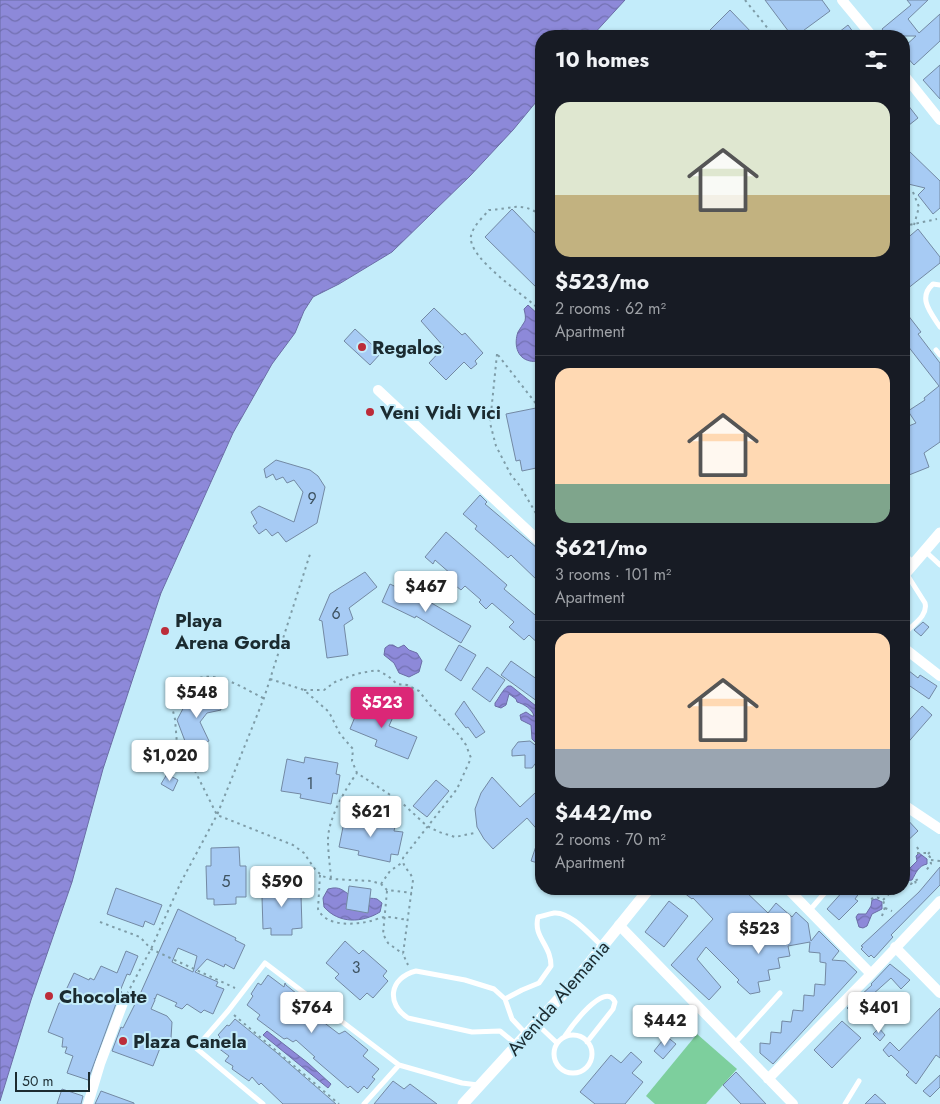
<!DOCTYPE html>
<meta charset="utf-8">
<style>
:root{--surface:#171b24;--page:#20242c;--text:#f1f3f6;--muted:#9ea1a6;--line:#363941;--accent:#db2777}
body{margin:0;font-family:Jost,sans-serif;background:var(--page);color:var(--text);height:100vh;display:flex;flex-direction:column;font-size:19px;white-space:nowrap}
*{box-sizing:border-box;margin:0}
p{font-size:16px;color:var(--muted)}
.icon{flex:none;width:28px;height:28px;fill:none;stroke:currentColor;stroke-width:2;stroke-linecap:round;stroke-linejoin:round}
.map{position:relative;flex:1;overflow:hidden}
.side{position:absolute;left:535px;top:30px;width:375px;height:865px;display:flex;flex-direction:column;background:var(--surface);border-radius:20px;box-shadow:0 1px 4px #0004}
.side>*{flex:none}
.scale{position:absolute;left:15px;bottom:12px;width:75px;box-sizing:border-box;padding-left:5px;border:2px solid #1b2b30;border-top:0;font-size:14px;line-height:18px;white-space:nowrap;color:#1b2b30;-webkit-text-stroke:4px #c3ecfa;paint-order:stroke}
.price{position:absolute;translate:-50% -42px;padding:0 11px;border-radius:5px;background:#fff;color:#222;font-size:16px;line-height:32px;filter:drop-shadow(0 1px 2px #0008)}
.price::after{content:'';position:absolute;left:50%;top:30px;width:15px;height:11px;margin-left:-8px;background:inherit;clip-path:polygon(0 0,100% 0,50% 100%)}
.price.on{background:var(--accent);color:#fff}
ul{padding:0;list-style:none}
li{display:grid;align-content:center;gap:10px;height:265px;padding:0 20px}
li+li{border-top:1px solid var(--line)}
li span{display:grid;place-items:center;height:155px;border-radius:15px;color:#555}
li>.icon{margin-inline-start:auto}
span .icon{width:90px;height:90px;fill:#fffc;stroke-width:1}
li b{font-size:21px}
h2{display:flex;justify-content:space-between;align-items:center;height:60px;padding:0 20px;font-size:21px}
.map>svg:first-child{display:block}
.garden{fill:#7dcf9d}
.water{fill:url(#water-waves);stroke:#6b6da6}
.building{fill:#a7cbf4;stroke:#7389a3;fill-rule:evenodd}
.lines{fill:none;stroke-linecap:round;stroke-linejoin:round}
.path{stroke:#7e9ca7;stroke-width:2;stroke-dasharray:2.5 4;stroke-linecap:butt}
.service{stroke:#fff;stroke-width:5}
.minor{stroke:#fff;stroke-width:10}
.tertiary{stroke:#fff;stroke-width:11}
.poi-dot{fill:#bc2c39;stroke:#c3ecfa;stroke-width:2}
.labels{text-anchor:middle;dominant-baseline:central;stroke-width:4;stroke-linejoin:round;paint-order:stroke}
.number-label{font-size:16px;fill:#3e5361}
.poi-label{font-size:19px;font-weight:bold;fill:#1b2b30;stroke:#c3ecfa;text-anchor:start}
.street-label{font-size:19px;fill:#1b2b30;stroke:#c3ecfa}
</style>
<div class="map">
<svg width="940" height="1104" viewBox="0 0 940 1104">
<defs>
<pattern id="water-waves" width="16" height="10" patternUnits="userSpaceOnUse" patternTransform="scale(1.25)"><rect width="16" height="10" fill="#8d89d9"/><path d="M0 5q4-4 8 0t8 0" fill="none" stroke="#7270b0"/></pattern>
</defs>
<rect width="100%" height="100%" fill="#c3ecfa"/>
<path class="garden" d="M 697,1034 L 737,1069 L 706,1104 L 655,1104 L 646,1096 Z"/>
<path class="water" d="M 0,0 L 625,0 L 592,36 L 541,36 L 541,96 L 513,130 L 470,176 L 392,252 L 339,284 L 313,297 L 304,311 L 295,333 L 272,364 L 233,433 L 161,593 L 103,769 L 72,882 L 31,1000 L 0,1101 Z
M 528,305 L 541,317 L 541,358 C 538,361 535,362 530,361 C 516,358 514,343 518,332 C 520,328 523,325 525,321 C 526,317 525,313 524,309 Z
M 389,645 L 393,645 L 398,648 L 404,645 L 409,650 L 417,653 L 422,661 L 419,672 L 409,677 L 399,673 L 394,663 L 384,655 L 385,648 Z
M 508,686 L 511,686 L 541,710 L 541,743 L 536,743 L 532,739 L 531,725 L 521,720 L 520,715 L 526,712 L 532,716 L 534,716 C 532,709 524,704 517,702 L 516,699 L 509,694 L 506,705 L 501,708 L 495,706 L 495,703 C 499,698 503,689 508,686 Z
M 919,853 L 927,859 L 927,864 C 918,866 916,873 912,880 L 904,881 L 904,870 L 909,869 L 917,861 L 916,856 Z
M 333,888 C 342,887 345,893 352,896 C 360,900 368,897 377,899 L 382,903 L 380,912 C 362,923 339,924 324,907 L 323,898 L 328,889 Z
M 876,899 L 882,902 L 882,909 L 872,914 L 867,926 L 863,928 L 859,927 L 856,917 L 858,914 L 866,914 L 871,906 L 872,900 Z
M 267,1031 L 308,1063 L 331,1084 L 328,1088 L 263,1035 Z"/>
<path class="building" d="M 765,0 L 822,0 L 830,11 L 796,36 L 792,36 Z
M 907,0 L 928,0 L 908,19 L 919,33 L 940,14 L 940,41 L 914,65 L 904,54 L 904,47 L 916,36 L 887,36 L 882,29 L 911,5 Z
M 730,10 L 755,36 L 716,36 L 710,30 Z
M 848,25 L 856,36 L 834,36 Z
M 940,65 L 940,99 L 923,80 Z
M 904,100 L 918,118 L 904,129 Z
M 908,150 L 940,181 L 940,208 L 933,214 L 918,195 L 925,188 L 904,183 L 904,155 Z
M 512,209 L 541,239 L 541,292 L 485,237 Z
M 918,229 L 940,257 L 940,263 L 907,289 L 904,285 L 904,241 Z
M 434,308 L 462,335 L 465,333 L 483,353 L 475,361 L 477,364 L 471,369 L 464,362 L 446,380 L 429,363 L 444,347 L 421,321 Z
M 904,310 L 921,332 L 918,334 L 940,363 L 940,442 L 924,453 L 929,467 L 904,477 L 904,428 L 916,423 L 908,411 L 925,400 L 924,398 L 939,386 L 904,341 Z
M 355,329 L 381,353 L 370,365 L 344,341 Z
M 536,408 L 541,428 L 541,467 L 522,471 L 520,460 L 516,461 L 506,414 Z
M 276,460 L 310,470 L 318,476 L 325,487 L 317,523 L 286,542 L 278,532 L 272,536 L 266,529 L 259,534 L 253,526 L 257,523 L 251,512 L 259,506 L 294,522 L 303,492 L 294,480 L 287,483 L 283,477 L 276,480 L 273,474 L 266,478 L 264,469 Z
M 480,495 L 487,502 L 485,504 L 537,548 L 535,550 L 541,556 L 541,576 L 538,581 L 511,555 L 508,558 L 490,542 L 475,529 L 477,526 L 463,514 Z
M 446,532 L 507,585 L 504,589 L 541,620 L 541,646 L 529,635 L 524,640 L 509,627 L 514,622 L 492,603 L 486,609 L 479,602 L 481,600 L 465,586 L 461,590 L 447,579 L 451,574 L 435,560 L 433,564 L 425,557 Z
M 365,572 L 377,587 L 349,608 L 353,619 L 344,625 L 348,655 L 327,658 L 322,621 L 319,620 L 330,594 Z
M 390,584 L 427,602 L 428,601 L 471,626 L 461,643 L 416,616 L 415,618 L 382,602 Z
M 923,622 L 929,627 L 921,636 L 914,630 Z
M 459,645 L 476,655 L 461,681 L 445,670 Z
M 511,661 L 541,682 L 541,704 L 501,675 Z
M 487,667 L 505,680 L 490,702 L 472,689 Z
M 904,667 L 918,678 L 920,675 L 937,686 L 929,699 L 904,682 Z
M 214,691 L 221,710 L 207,713 L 200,722 L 209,741 L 188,749 L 177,720 L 187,701 Z
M 364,695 L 382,702 L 379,711 L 393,717 L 389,726 L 417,737 L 408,759 L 375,746 L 377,740 L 350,729 Z
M 464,701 L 485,732 L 476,738 L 468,727 L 466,728 L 455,714 Z
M 922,706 L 932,715 L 904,747 L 904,726 Z
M 530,741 L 539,748 L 538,760 L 532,768 L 525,768 L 525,755 L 512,756 L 512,750 L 518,742 Z
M 305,757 L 338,763 L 336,774 L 340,775 L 337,794 L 333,793 L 331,804 L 300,798 L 301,794 L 281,791 L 287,759 L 304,763 Z
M 167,774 L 178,780 L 173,791 L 161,784 Z
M 492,777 L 520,807 L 535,793 L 541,800 L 541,834 L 527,818 L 493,849 L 484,839 L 477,827 L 475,809 L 481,793 Z
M 436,780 L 449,791 L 427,817 L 413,806 Z
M 365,816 L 396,822 L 394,831 L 403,832 L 398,855 L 391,854 L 390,862 L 358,855 L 359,851 L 339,847 L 345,817 L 364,821 Z
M 904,816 L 918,831 L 904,844 Z
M 540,834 L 541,835 L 541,864 L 531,861 Z
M 239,847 L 240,866 L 246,866 L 246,897 L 236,897 L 236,904 L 214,905 L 214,899 L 207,899 L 206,866 L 211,866 L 211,848 Z
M 940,867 L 940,885 L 891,935 L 893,937 L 874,958 L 871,955 L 869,957 L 861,949 L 863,947 L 861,946 L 919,892 Z
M 295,880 L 295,895 L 301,895 L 302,928 L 292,929 L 292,935 L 271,935 L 271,928 L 263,929 L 262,897 L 268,897 L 268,881 Z
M 349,886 L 371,889 L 368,913 L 346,909 Z
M 116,888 L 162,905 L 154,925 L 145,921 L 143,927 L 107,914 Z
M 679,889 L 743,889 L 768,913 L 776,903 L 792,917 L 796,912 L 808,923 L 811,941 L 819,931 L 839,951 L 832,960 L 845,961 L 857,972 L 773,1064 L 760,1053 L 760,1043 L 770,1044 L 771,1032 L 781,1033 L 782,1021 L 791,1022 L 793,1010 L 803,1011 L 804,995 L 814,996 L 815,984 L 825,985 L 826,963 L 820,962 L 820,953 L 809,952 L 810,942 L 788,946 L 790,956 L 778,958 L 780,968 L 768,970 L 770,980 L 758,982 L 760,992 L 750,994 L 737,982 L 739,980 L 706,947 L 697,959 L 721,987 L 709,1000 L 671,965 L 713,919 L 693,898 L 692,899 Z
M 845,889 L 862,889 L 855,899 L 858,901 L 839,920 L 827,909 Z
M 669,901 L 688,916 L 664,947 L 645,932 Z
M 178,909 L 236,938 L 235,940 L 245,945 L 234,969 L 225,964 L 224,967 L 207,959 L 195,972 L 218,982 L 216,986 L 224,989 L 213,1014 L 204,1010 L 201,1013 L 187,1004 L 182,1009 L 175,1006 L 177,1003 L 157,994 L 155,999 L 154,998 L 155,1000 L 151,1009 L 167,1016 L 172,1022 L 171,1038 L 167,1045 L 162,1043 L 153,1066 L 112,1051 L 121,1027 L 123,1028 L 141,992 ZM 178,948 L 197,956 L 193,972 L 172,962 Z
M 345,941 L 359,954 L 363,950 L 387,971 L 383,976 L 388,981 L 373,998 L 367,993 L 360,1000 L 335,978 L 339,974 L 326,963 Z
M 126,951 L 138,956 L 130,975 L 127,974 L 120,991 L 122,992 L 117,1001 L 88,1080 L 67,1073 L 73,1056 L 65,1053 L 67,1047 L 62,1047 L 63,1038 L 48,1032 L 59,1003 L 60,1003 L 74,973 L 89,980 L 90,978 L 94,980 L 101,966 L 117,973 Z
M 890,964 L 910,980 L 901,989 L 891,978 L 872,995 L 874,997 L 854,1015 L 847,1008 L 872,985 L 871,984 Z
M 268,975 L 284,987 L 285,983 L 286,985 L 307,1002 L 305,1008 L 339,1034 L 345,1031 L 368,1050 L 363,1056 L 379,1069 L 372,1077 L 375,1079 L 367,1089 L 364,1086 L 358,1093 L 350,1086 L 348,1088 L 313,1058 L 315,1057 L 296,1040 L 293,1042 L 287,1038 L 284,1039 L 257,1019 L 260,1015 L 247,1005 L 253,996 L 251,994 L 258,983 L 261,985 Z
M 940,1008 L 940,1058 L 936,1055 L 916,1084 L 906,1075 L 909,1072 L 891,1055 L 889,1057 L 883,1050 L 890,1042 L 899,1051 Z
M 235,1019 L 277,1053 L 336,1104 L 283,1104 L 261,1083 L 259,1085 L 252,1077 L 249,1081 L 232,1069 L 233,1066 L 225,1061 L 229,1056 L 214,1045 L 220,1037 L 218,1035 L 227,1025 L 229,1026 Z
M 842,1021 L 861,1038 L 832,1068 L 814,1050 Z
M 879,1028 L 885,1035 L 880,1041 L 873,1034 Z
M 666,1036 L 676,1044 L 663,1059 L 654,1051 Z
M 631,1052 L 642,1062 L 632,1073 L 643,1082 L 625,1104 L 595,1104 L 580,1092 L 611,1055 L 621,1063 Z
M 736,1072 L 766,1104 L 741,1104 L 723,1085 Z
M 940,1075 L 940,1087 L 930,1097 L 923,1091 Z
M 393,1081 L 404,1089 L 410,1084 L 437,1104 L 374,1104 Z
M 62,1089 L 83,1096 L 81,1104 L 57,1104 Z
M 101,1091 L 134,1103 L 134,1104 L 95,1104 Z
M 875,1094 L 886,1104 L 865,1104 Z"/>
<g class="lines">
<path class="path" d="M 745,0 L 774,36
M 913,192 L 919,207 L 914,225
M 541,215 C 520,201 512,209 489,210 C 483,217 473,226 471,236 C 467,258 526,296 541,311
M 904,223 L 909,225 L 937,219
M 497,354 L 490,423 L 496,446 L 511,475 L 520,486 L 541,522
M 498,355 L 541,410
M 270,679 L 304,690 L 329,712 L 340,734 L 353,749 L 352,761 L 357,773 L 401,802 L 427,826 L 439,832 L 455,837 L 475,833
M 304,690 L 324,690 L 335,682 L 356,674 L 377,670 L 388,676 L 397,684 L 407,685 L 419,691 L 430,705 L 459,735 L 466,745 L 471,758 L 457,789 L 403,858 C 402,868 411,871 413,880 L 403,954 L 408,965
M 263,698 C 245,689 220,672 199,678 C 190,680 180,690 172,696 L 171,703 L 175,719 L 177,744 L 191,763 L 217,815 L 293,845 L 304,853 L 314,868 L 322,876 L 331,879 L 371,881 L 381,884 L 387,890 L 412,893
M 917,847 L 920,852
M 917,853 L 926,853 L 930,857 L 931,864 L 925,872
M 928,854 L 932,850
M 931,860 L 940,861
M 320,875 L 318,909 C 326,927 354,925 371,921 C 375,920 381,917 385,917 C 393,917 401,919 408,920
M 331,878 C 330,866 328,852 328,840 C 328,819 345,789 357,773
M 915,881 L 917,887
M 904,882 L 911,884 L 918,879
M 381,884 L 390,871 L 403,862
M 890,889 L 890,892 L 893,894 L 895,893 L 896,889
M 387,891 L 383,934 L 388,943 L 403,954
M 871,899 L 876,897 L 883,900
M 883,900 L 890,893
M 885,908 L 892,911
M 882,916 L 885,907 L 883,900
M 100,922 L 140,937 L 151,949 L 235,988
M 127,994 L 151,949 L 181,882 L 217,815 L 264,698 L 311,551
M 234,1015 L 339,1104"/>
<path class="service" d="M 940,285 L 933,284 C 917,298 931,313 940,327
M 936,350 L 940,355
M 925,551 L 940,565
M 904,554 L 914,563
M 906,573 L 925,603 C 928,615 915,623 907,631
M 810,910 L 828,889
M 505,999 L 522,990 L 539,983 L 551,966 C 551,962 550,957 549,954 C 544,940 534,933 538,917 C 543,916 548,914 554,913 C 570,911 591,936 602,946
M 537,1024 L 557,1043
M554 1054a19 19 0 1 1 38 0a19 19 0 1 1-38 0Z
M 565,1036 C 571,1027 605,980 615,1002 L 613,1009 L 587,1042
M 734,1044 L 780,993
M 517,1045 L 500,1031 L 472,1032 L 408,1018 C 386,1004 389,978 416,971 L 465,980 L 494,989 L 505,999 L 512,1019 L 527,1035
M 263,1104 L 196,1048 L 228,1011 L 265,963 L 399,1065 L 462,1083 L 478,1085
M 364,1104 L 399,1065
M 845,1104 L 859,1081"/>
<path class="minor" d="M 842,0 L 872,36
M 904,75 L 940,120
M 378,390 L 541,543
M 904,648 L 940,676
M 904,805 L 940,829
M 788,889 L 871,974
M 619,925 L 793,1104
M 895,947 L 940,993
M 768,1079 L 871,974 L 940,901
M 88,1104 L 100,1064 L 123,1003"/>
<path class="tertiary" d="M 904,575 L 940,533
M 463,1104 L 574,982 L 649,889"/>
</g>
<g class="poi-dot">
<circle cx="362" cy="347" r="5"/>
<circle cx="370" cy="412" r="5"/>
<circle cx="165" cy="631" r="5"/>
<circle cx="49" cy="996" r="5"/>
<circle cx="123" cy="1041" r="5"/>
</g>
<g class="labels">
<g class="number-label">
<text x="312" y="498">9</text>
<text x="336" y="613">6</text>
<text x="310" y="783">1</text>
<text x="226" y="881">5</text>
<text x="356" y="967">3</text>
</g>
<g class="poi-label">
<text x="372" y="347">Regalos</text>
<text x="380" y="412">Veni Vidi Vici</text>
<text x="175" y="620">Playa<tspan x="175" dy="22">Arena Gorda</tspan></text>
<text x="59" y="996">Chocolate</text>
<text x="133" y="1041">Plaza Canela</text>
</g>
<g class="street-label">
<text transform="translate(558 998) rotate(-49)">Avenida Alemania</text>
</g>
</g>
</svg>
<div class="scale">50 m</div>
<b class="price" style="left:426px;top:613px">$467</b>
<b class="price" style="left:197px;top:719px">$548</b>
<b class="price on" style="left:382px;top:729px">$523</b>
<b class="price" style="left:170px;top:782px">$1,020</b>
<b class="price" style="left:371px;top:838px">$621</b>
<b class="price" style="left:282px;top:908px">$590</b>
<b class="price" style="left:759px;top:955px">$523</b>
<b class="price" style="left:312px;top:1034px">$764</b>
<b class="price" style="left:879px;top:1034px">$401</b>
<b class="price" style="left:665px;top:1047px">$442</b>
<section class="side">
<h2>10 homes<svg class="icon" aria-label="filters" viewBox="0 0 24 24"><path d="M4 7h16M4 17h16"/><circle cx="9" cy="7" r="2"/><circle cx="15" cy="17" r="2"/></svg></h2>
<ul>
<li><span style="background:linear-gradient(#dfe7d0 60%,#c2b280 0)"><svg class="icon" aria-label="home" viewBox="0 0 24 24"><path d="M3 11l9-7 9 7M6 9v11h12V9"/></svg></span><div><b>$523/mo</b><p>2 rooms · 62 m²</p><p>Apartment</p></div></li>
<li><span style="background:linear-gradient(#ffd9b3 75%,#7fa58c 0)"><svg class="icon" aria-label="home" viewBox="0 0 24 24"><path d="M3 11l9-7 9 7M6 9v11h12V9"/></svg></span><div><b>$621/mo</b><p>3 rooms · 101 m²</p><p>Apartment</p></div></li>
<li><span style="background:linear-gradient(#ffd9b3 75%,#9aa5b1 0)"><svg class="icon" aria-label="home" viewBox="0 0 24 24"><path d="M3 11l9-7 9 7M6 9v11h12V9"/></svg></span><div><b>$442/mo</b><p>2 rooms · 70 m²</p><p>Apartment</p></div></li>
</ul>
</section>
</div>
